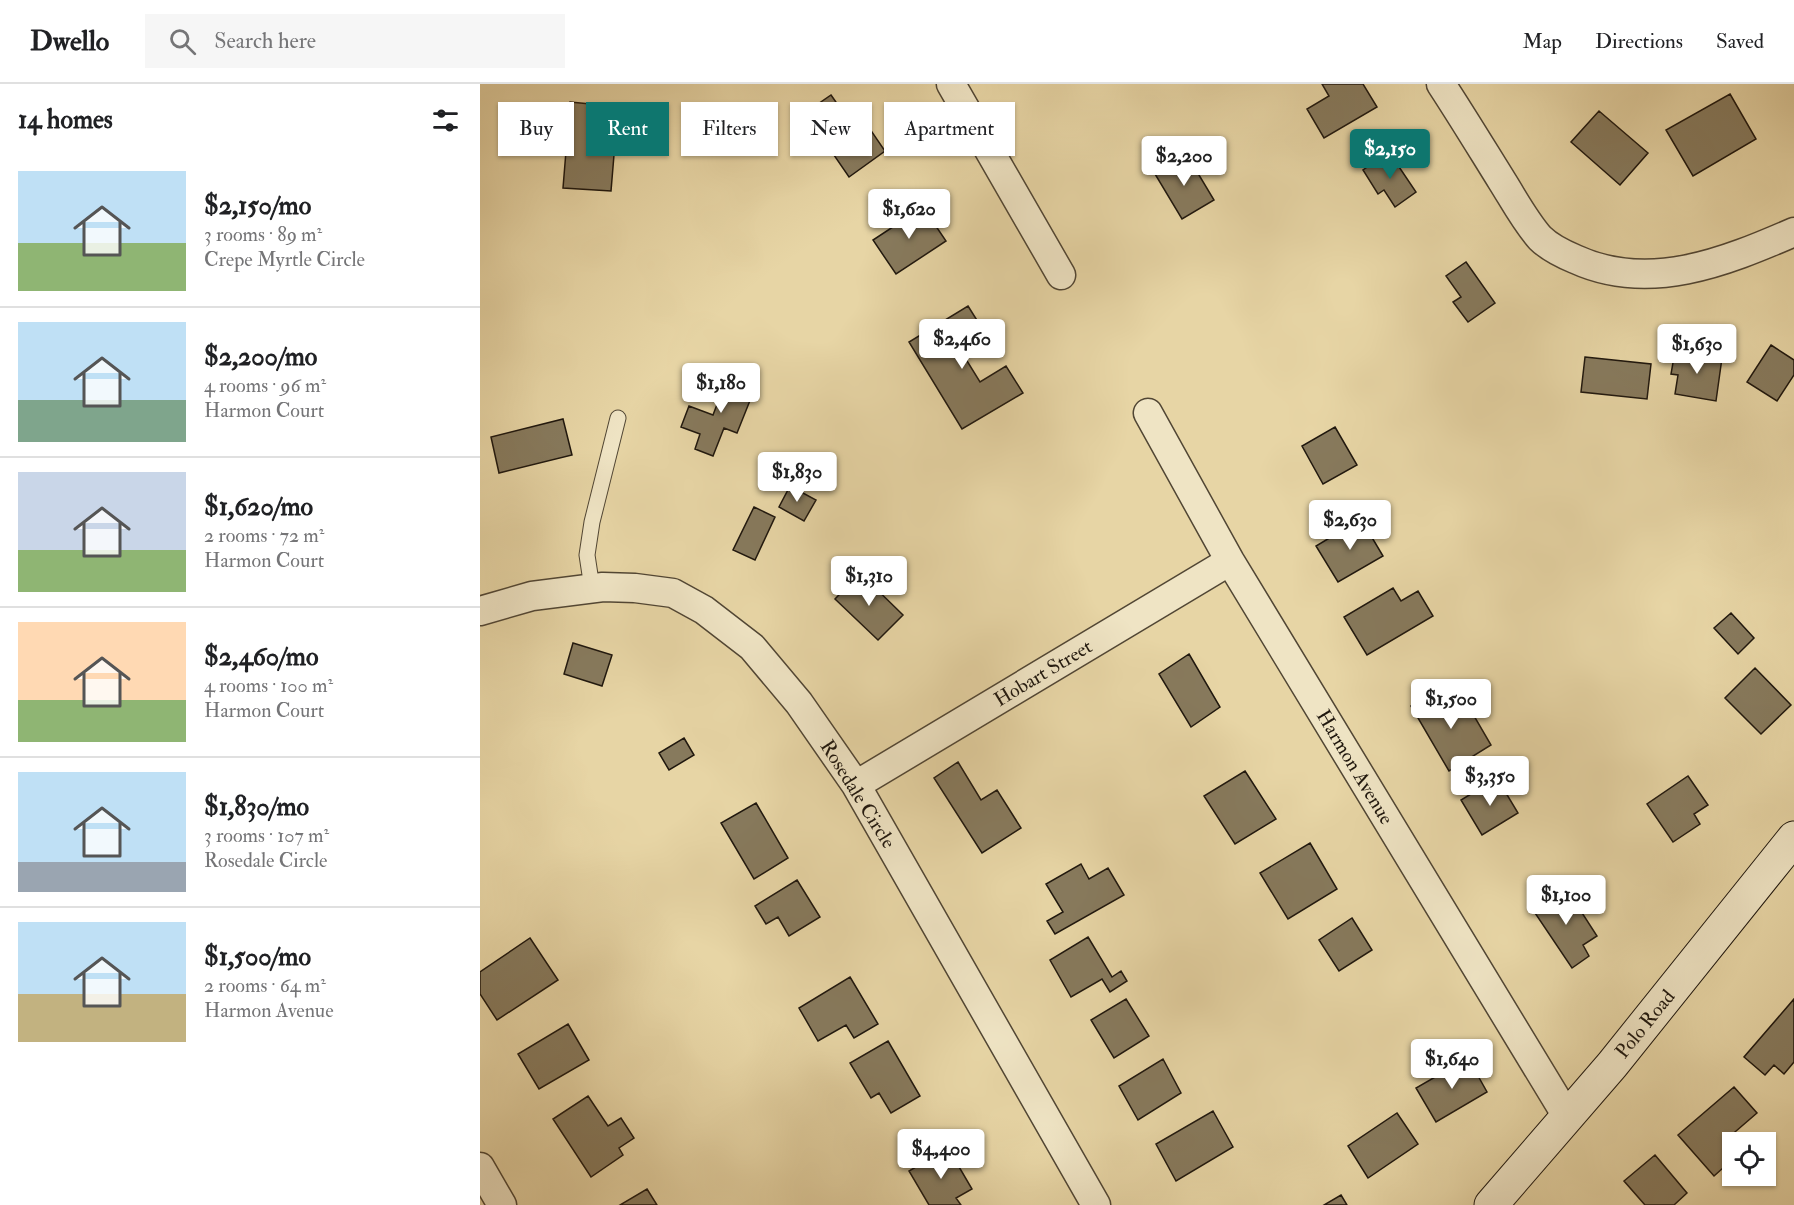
<!DOCTYPE html>
<meta charset="utf-8">
<style>
:root{--surface:#fff;--page:#f6f6f6;--text:#202124;--muted:#757577;--line:#e0e0e0;--accent:#0f766e}
body{margin:0;font-family:"IM FELL Double Pica",serif;background:var(--page);color:var(--text);height:100vh;display:flex;flex-direction:column;font-size:22px;white-space:nowrap}
*{box-sizing:border-box;margin:0}
p{font-size:20px;color:var(--muted)}
.icon{flex:none;width:33px;height:33px;fill:none;stroke:currentColor;stroke-width:2;stroke-linecap:round;stroke-linejoin:round}
.map{position:relative;flex:1;overflow:hidden}
.details{display:flex;flex-direction:column;background:var(--surface);width:480px}
.details>*{flex:none}
.hud{position:absolute;left:18px;top:18px;width:570px;height:54px;display:flex;gap:12px}
.controls{position:absolute;left:1242px;top:1048px;display:grid;gap:12px}
.controls a{display:grid;place-items:center;width:54px;height:54px;border-radius:0px;background:var(--surface);box-shadow:0 2px 4px #0004;font-size:30px}
.price{position:absolute;translate:-50% -51px;padding:0 14px;border-radius:6px;background:#fff;color:#222;font-size:20px;line-height:39px;filter:drop-shadow(0 2px 3px #0008)}
.price::after{content:'';position:absolute;left:50%;top:36px;width:18px;height:14px;margin-left:-9px;background:inherit;clip-path:polygon(0 0,100% 0,50% 100%)}
.price.on{background:var(--accent);color:#fff}
ul{padding:0;list-style:none}
li{display:flex;align-items:center;gap:18px;height:150px;padding:0 18px}
li+li{border-top:2px solid var(--line)}
li span{display:grid;place-items:center;flex:none;width:168px;height:120px;border-radius:0px;color:#555}
li>.icon{margin-inline-start:auto}
span .icon{width:72px;height:72px;fill:#fffc;stroke-width:1}
li b{font-size:26px}
h2{display:flex;justify-content:space-between;align-items:center;height:72px;padding:0 18px;font-size:26px}
.pill{padding:0 21px;border-radius:0px;background:var(--surface);box-shadow:0 2px 4px #0004;font-size:21px;line-height:54px}
.pill.on{background:var(--accent);color:#fff}
header{display:flex;align-items:center;gap:36px;box-sizing:border-box;height:84px;padding:0 30px;background:var(--surface);border-bottom:2px solid var(--line)}
header strong{font-size:28px}
nav{display:flex;gap:33px;margin-inline-start:auto;font-size:21px}
.search{width:420px;height:54px;background:var(--page);display:flex;align-items:center;gap:15px;box-sizing:border-box;padding:0 21px;border-radius:0px;color:var(--muted);font-size:22px}
main{display:flex;flex:1;min-height:0}
.map>svg:first-child{display:block}
.building{fill:#877a5d;stroke:#1f170e;stroke-width:1.5}
.lines{fill:none;stroke-linecap:round;stroke-linejoin:round}
.service-casing{stroke:#514634;stroke-width:17}
.minor-casing{stroke:#514634;stroke-width:31}
.secondary-casing{stroke:#1f170e;stroke-width:35}
.service{stroke:#efe4c4;stroke-width:15}
.minor{stroke:#efe4c4;stroke-width:28}
.secondary{stroke:#efe4c4;stroke-width:33}
.labels{text-anchor:middle;dominant-baseline:central;stroke-width:4.5;stroke-linejoin:round;paint-order:stroke}
.street-label{font-size:20px;fill:#1f170e;stroke:#efe4c4}
</style>
<header>
<strong>Dwello</strong>
<div class="search"><svg class="icon" aria-label="search" viewBox="0 0 24 24"><circle cx="10" cy="10" r="6"/><path d="M15 15l6 6"/></svg>Search here</div>
<nav><a>Map</a><a>Directions</a><a>Saved</a></nav>
</header>
<main>
<section class="details">
<h2>14 homes<svg class="icon" aria-label="filters" viewBox="0 0 24 24"><path d="M4 7h16M4 17h16"/><circle cx="9" cy="7" r="2"/><circle cx="15" cy="17" r="2"/></svg></h2>
<ul>
<li><span style="background:linear-gradient(#bfe0f5 60%,#8fb573 0)"><svg class="icon" aria-label="home" viewBox="0 0 24 24"><path d="M3 11l9-7 9 7M6 9v11h12V9"/></svg></span><div><b>$2,150/mo</b><p>3 rooms · 89 m²</p><p>Crepe Myrtle Circle</p></div></li>
<li><span style="background:linear-gradient(#bfe0f5 65%,#7fa58c 0)"><svg class="icon" aria-label="home" viewBox="0 0 24 24"><path d="M3 11l9-7 9 7M6 9v11h12V9"/></svg></span><div><b>$2,200/mo</b><p>4 rooms · 96 m²</p><p>Harmon Court</p></div></li>
<li><span style="background:linear-gradient(#c9d6e8 65%,#8fb573 0)"><svg class="icon" aria-label="home" viewBox="0 0 24 24"><path d="M3 11l9-7 9 7M6 9v11h12V9"/></svg></span><div><b>$1,620/mo</b><p>2 rooms · 72 m²</p><p>Harmon Court</p></div></li>
<li><span style="background:linear-gradient(#ffd9b3 65%,#8fb573 0)"><svg class="icon" aria-label="home" viewBox="0 0 24 24"><path d="M3 11l9-7 9 7M6 9v11h12V9"/></svg></span><div><b>$2,460/mo</b><p>4 rooms · 100 m²</p><p>Harmon Court</p></div></li>
<li><span style="background:linear-gradient(#bfe0f5 75%,#9aa5b1 0)"><svg class="icon" aria-label="home" viewBox="0 0 24 24"><path d="M3 11l9-7 9 7M6 9v11h12V9"/></svg></span><div><b>$1,830/mo</b><p>3 rooms · 107 m²</p><p>Rosedale Circle</p></div></li>
<li><span style="background:linear-gradient(#bfe0f5 60%,#c2b280 0)"><svg class="icon" aria-label="home" viewBox="0 0 24 24"><path d="M3 11l9-7 9 7M6 9v11h12V9"/></svg></span><div><b>$1,500/mo</b><p>2 rooms · 64 m²</p><p>Harmon Avenue</p></div></li>
</ul>
</section>
<div class="map">
<svg width="1314" height="1121" viewBox="0 0 1314 1121">
<rect width="100%" height="100%" fill="#e7d5a5"/>
<filter id="stains"><feTurbulence type="fractalNoise" baseFrequency=".00333" numOctaves="4"/><feColorMatrix values="0 0 0 0 .2 0 0 0 0 .09 0 0 0 0 .02 0 0 0 .5 -.17"/></filter>
<radialGradient id="worn" r=".72"><stop offset=".6" stop-color="#630" stop-opacity="0"/><stop offset="1" stop-color="#630" stop-opacity=".3"/></radialGradient>
<path class="building" d="M 842,0 L 883,0 L 897,23 L 844,54 L 827,25 L 849,12 Z
M 1250,10 L 1276,55 L 1213,92 L 1186,46 Z
M 351,11 L 367,34 L 377,26 L 405,67 L 369,93 L 325,29 Z
M 90,18 L 131,22 L 127,70 L 134,71 L 131,107 L 83,104 Z
M 1119,27 L 1168,69 L 1140,101 L 1091,58 Z
M 909,68 L 936,108 L 915,123 L 904,106 L 898,110 L 883,86 Z
M 707,71 L 734,116 L 702,135 L 675,90 Z
M 443,123 L 466,157 L 416,190 L 393,156 Z
M 986,178 L 1015,219 L 988,238 L 973,218 L 981,213 L 966,192 Z
M 488,222 L 505,249 L 479,264 L 500,298 L 526,282 L 543,309 L 482,345 L 429,258 Z
M 1291,261 L 1314,276 L 1314,291 L 1297,317 L 1267,298 Z
M 1195,267 L 1242,274 L 1236,317 L 1195,310 L 1198,291 L 1191,290 Z
M 1105,273 L 1171,280 L 1167,315 L 1101,308 Z
M 249,289 L 277,299 L 257,349 L 244,344 L 233,372 L 215,365 L 220,350 L 201,343 L 209,322 L 233,331 Z
M 83,335 L 92,371 L 19,389 L 11,353 Z
M 855,343 L 877,381 L 843,400 L 822,362 Z
M 310,402 L 336,416 L 324,437 L 299,423 Z
M 274,423 L 295,433 L 275,476 L 253,466 Z
M 881,435 L 903,472 L 858,498 L 836,462 Z
M 380,489 L 423,531 L 398,556 L 355,515 Z
M 913,504 L 921,517 L 938,507 L 953,532 L 887,571 L 864,533 Z
M 1251,529 L 1274,554 L 1258,570 L 1234,544 Z
M 93,559 L 132,571 L 122,602 L 84,590 Z
M 709,570 L 740,623 L 711,643 L 679,590 Z
M 1275,584 L 1311,621 L 1281,650 L 1245,614 Z
M 957,606 L 970,628 L 986,618 L 1011,661 L 969,687 L 931,622 Z
M 204,654 L 214,671 L 189,686 L 179,669 Z
M 478,678 L 501,716 L 517,706 L 541,744 L 502,769 L 454,694 Z
M 765,687 L 796,735 L 755,760 L 724,712 Z
M 1208,692 L 1228,721 L 1214,730 L 1220,740 L 1193,758 L 1167,720 Z
M 1017,694 L 1038,729 L 1002,751 L 981,716 Z
M 276,719 L 308,774 L 274,795 L 241,739 Z
M 830,759 L 857,805 L 808,835 L 780,789 Z
M 601,780 L 609,795 L 628,784 L 644,811 L 575,850 L 567,837 L 583,828 L 566,800 Z
M 317,796 L 340,833 L 309,852 L 298,833 L 286,840 L 275,822 Z
M 1086,804 L 1117,852 L 1103,861 L 1109,872 L 1092,884 L 1053,826 Z
M 872,834 L 892,866 L 859,887 L 839,856 Z
M 608,853 L 632,893 L 641,887 L 647,897 L 630,908 L 622,895 L 591,913 L 570,876 Z
M 50,854 L 78,896 L 17,936 L 0,910 L 0,888 Z
M 370,893 L 398,940 L 374,954 L 366,941 L 338,957 L 319,924 Z
M 646,915 L 669,952 L 634,974 L 611,936 Z
M 1314,915 L 1314,978 L 1304,990 L 1294,981 L 1285,991 L 1264,973 Z
M 88,940 L 109,976 L 59,1005 L 38,970 Z
M 408,957 L 440,1012 L 411,1029 L 399,1009 L 391,1014 L 370,979 Z
M 988,974 L 1007,1008 L 956,1038 L 936,1004 Z
M 683,975 L 701,1009 L 658,1036 L 639,1002 Z
M 1254,1003 L 1277,1029 L 1248,1054 L 1253,1059 L 1252,1076 L 1234,1092 L 1198,1051 Z
M 108,1012 L 128,1042 L 141,1034 L 154,1054 L 139,1064 L 143,1071 L 111,1093 L 73,1035 Z
M 733,1027 L 753,1063 L 696,1097 L 676,1060 Z
M 917,1029 L 938,1060 L 888,1094 L 868,1062 Z
M 468,1064 L 492,1105 L 476,1114 L 481,1121 L 449,1121 L 429,1087 Z
M 1175,1071 L 1207,1109 L 1194,1121 L 1165,1121 L 1144,1097 Z
M 167,1105 L 177,1121 L 140,1121 Z
M 861,1111 L 867,1121 L 844,1121 Z"/>
<g class="lines">
<defs>
<path id="service" d="M 112,504 L 107,471 L 112,438 L 138,334"/>
<path id="minor" d="M 471,0 L 581,191
M 961,0 C 982,32 1002,65 1022,97 C 1034,116 1045,137 1060,154 C 1069,163 1083,170 1095,175 C 1169,209 1245,178 1314,148
M 668,329 L 750,477 L 1088,1034
M 0,527 L 52,512 L 123,503 L 155,504 L 193,509 L 224,526 L 272,563 L 319,619 L 376,701 L 616,1121
M 376,701 L 750,477
M 0,1083 L 22,1121"/>
<path id="secondary" d="M 1011,1121 L 1132,981 L 1314,754"/>
</defs>
<use href="#service" class="service-casing"/>
<use href="#minor" class="minor-casing"/>
<use href="#secondary" class="secondary-casing"/>
<use href="#service" class="service"/>
<use href="#minor" class="minor"/>
<use href="#secondary" class="secondary"/>
</g>
<g class="labels">
<g class="street-label">
<text transform="translate(563 589) rotate(-31)">Hobart Street</text>
<text transform="translate(875 683) rotate(59)">Harmon Avenue</text>
<text transform="translate(378 710) rotate(58)">Rosedale Circle</text>
<text transform="translate(1165 940) rotate(-51)">Polo Road</text>
</g>
</g>
<rect width="100%" height="100%" filter="url(#stains)"/>
<rect width="100%" height="100%" fill="url(#worn)"/>
</svg>
<div class="controls">
<a><svg class="icon" aria-label="locate" viewBox="0 0 24 24"><circle cx="12" cy="12" r="6"/><path d="M12 2v4M12 18v4M2 12h4M18 12h4"/></svg></a>
</div>
<b class="price on" style="left:910px;top:96px">$2,150</b>
<b class="price" style="left:704px;top:103px">$2,200</b>
<b class="price" style="left:429px;top:156px">$1,620</b>
<b class="price" style="left:482px;top:286px">$2,460</b>
<b class="price" style="left:1217px;top:291px">$1,630</b>
<b class="price" style="left:241px;top:330px">$1,180</b>
<b class="price" style="left:317px;top:419px">$1,830</b>
<b class="price" style="left:870px;top:467px">$2,630</b>
<b class="price" style="left:389px;top:523px">$1,310</b>
<b class="price" style="left:971px;top:646px">$1,500</b>
<b class="price" style="left:1010px;top:723px">$3,350</b>
<b class="price" style="left:1086px;top:842px">$1,100</b>
<b class="price" style="left:972px;top:1006px">$1,640</b>
<b class="price" style="left:461px;top:1096px">$4,400</b>
<div class="hud">
<a class="pill">Buy</a>
<a class="pill on">Rent</a>
<a class="pill">Filters</a>
<a class="pill">New</a>
<a class="pill">Apartment</a>
</div>
</div>
</main>
